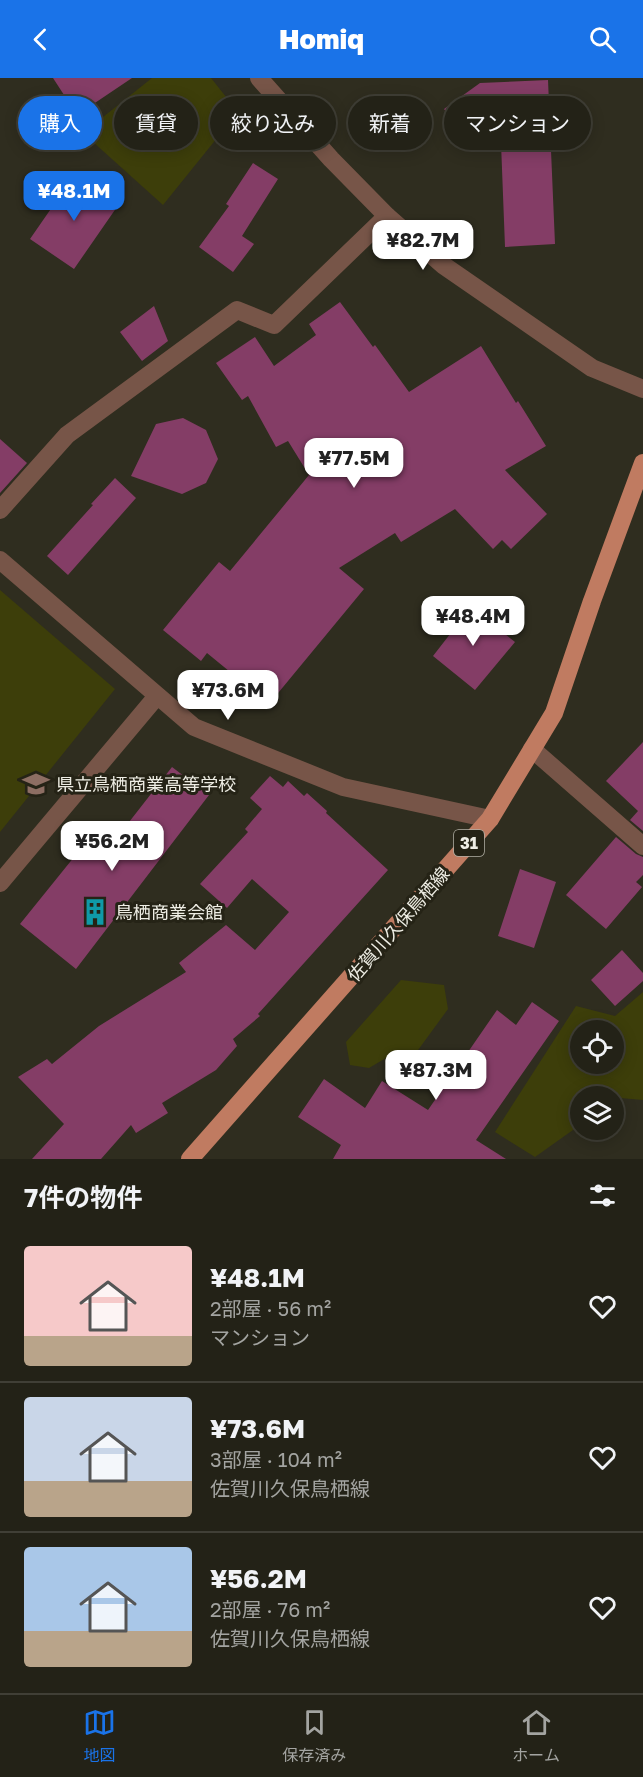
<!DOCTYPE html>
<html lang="ja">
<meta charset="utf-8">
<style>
:root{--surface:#232217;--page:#2b2a20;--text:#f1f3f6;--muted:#a3a4a1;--line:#403f36;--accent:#1a73e8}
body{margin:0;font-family:"Golos Text","Noto Sans JP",sans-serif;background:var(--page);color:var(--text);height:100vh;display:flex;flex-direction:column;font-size:22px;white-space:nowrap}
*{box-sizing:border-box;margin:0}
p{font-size:20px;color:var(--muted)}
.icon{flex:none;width:33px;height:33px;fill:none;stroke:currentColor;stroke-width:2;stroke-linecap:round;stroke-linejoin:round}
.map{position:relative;height:1081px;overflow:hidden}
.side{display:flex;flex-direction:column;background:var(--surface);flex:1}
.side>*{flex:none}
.hud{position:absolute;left:18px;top:18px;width:608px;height:54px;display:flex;gap:12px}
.tools{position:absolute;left:570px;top:942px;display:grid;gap:12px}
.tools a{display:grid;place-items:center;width:54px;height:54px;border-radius:50%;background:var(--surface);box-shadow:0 3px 15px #0003,0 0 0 2px var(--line);font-size:30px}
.price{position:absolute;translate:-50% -51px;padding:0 14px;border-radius:12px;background:#fff;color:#222;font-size:20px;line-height:39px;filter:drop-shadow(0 2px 3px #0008)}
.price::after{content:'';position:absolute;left:50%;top:36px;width:18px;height:14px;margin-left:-9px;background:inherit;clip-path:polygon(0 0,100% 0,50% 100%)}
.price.active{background:var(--accent);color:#fff}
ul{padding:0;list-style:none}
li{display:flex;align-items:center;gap:18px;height:150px;padding:0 24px}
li+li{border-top:2px solid var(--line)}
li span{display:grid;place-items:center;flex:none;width:168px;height:120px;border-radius:6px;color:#555}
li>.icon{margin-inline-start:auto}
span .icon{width:72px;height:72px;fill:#fffc;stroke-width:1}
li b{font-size:26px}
h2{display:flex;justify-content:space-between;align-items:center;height:72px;padding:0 24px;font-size:26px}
.pill{padding:0 21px;border-radius:27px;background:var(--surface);box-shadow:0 3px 15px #0003,0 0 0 2px var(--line);font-size:21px;line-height:54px}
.pill.active{background:var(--accent);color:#fff}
header{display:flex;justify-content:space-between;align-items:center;height:78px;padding:0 24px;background:var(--accent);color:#fff;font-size:27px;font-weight:800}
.menu{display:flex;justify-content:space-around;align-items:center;height:84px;border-top:2px solid var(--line);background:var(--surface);font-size:16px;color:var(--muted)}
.menu a{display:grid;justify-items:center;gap:3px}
.menu .active{color:var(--accent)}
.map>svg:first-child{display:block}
.green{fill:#3d3e0a;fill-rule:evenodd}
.building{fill:#843d66}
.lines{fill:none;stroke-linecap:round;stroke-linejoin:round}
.minor{stroke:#775548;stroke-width:18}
.tertiary{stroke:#775548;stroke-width:18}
.primary{stroke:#c07b61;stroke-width:18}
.labels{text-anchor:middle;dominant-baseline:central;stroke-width:6;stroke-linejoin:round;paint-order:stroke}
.shield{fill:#252316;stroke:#b2b0a6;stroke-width:1.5}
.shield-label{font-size:16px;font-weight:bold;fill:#eeede4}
.poi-label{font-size:18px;fill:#eeede4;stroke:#252316;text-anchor:start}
.street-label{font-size:18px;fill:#eeede4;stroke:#252316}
</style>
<header><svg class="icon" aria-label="back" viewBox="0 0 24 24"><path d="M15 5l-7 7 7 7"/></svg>Homiq<svg class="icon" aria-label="search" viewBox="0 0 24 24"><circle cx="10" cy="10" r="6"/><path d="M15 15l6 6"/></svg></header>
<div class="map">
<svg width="643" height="1081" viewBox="0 0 643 1081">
<rect width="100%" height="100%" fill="#2f2d1f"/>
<path class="green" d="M 152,0 L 211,0 L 238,34 L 163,127 L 83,55 Z
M 0,512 L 115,611 L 0,754 Z
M 401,902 L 444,907 L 448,931 L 413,979 L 386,980 L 369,990 L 350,987 L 346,964 Z
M 643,914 L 643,1022 L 620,1020 L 614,1024 L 614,1018 L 580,1018 L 580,1047 L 535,1079 L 495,1054 L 576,928 L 615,938 ZM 614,952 L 614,986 L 580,986 L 580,952 Z"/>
<path class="building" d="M 53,0 L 132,0 L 77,37 Z
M 548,2 L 555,166 L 505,169 L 500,39 L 467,63 L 444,31 L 480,5 Z
M 253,85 L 278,101 L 242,158 L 254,166 L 233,194 L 199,169 L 229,128 L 226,126 Z
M 75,96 L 119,126 L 74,191 L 30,161 Z
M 340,224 L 373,269 L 375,267 L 409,314 L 481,268 L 516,325 L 518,323 L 546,368 L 505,392 L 547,436 L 511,471 L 502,462 L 493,471 L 455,431 L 401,464 L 395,455 L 339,490 L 364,511 L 269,626 L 207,575 L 201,583 L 163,552 L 219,484 L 230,493 L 309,397 L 288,363 L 276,369 L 248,318 L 242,322 L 216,285 L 255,259 L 274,288 L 316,257 L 309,246 Z
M 154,228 L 168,263 L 142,283 L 120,254 Z
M 183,340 L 206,352 L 218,381 L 206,405 L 182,416 L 131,398 L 156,346 Z
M 0,361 L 27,385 L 0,415 Z
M 115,400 L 136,420 L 68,497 L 47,478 L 93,427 L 91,426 Z
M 467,526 L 515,564 L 475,612 L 433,578 L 454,551 L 450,547 Z
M 643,664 L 643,753 L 630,742 L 638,733 L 606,703 Z
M 172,689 L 209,717 L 76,891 L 20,846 L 91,758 L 108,771 Z
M 270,698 L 283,709 L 288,703 L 304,718 L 307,715 L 327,733 L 326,735 L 388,792 L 258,936 L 260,938 L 233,961 L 237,968 L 216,992 L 162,1025 L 168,1035 L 136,1055 L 131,1047 L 101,1081 L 32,1081 L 64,1046 L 18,999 L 47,981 L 52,986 L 99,948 L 186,894 L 179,885 L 226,847 L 255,872 L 289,834 L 252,801 L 227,830 L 200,806 L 248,754 L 245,751 L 262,731 L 250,720 Z
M 616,759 L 636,776 L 643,779 L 643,797 L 636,804 L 642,809 L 606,851 L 566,817 Z
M 520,791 L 556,804 L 534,870 L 498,858 Z
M 622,872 L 643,895 L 643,903 L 615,928 L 591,902 Z
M 532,924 L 559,943 L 476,1062 L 506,1081 L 333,1081 L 341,1067 L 298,1039 L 324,1001 L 365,1030 L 382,1003 L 428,1032 L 497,932 L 516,947 Z"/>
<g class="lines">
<path class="minor" d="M 0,432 L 67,357 L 237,232 L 274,247 L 387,138
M 0,482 L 194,649 L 343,709 L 490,741
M 532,671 L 643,768
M 0,805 L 157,618"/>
<path class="tertiary" d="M 259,0 L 331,81 L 387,138 L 443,187 L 592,290 L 643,311"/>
<path class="primary" d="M 190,1081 L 490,741 L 554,635 L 592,523 L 643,385"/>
</g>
<defs>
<symbol id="school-bare" viewBox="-9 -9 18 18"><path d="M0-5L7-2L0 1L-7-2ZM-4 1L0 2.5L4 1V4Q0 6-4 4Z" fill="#8d6e63" stroke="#252316" stroke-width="2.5" paint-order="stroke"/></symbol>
<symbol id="building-bare" viewBox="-9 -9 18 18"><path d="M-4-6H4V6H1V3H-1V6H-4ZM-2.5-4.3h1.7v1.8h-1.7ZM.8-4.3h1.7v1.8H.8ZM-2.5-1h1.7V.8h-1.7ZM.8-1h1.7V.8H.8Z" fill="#0f9aa8" stroke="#252316" stroke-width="2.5" paint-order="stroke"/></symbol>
</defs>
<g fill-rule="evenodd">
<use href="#school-bare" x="17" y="687" width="38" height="38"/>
<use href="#building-bare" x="76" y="815" width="38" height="38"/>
</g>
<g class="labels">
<rect class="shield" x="454" y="752" width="30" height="26" rx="4.5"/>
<g class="shield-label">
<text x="469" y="765">31</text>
</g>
<g class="poi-label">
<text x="56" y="706">県立鳥栖商業高等学校</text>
<text x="115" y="834">鳥栖商業会館</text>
</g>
<g class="street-label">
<text transform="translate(398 846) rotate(-49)">佐賀川久保鳥栖線</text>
</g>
</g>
</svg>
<div class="tools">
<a><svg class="icon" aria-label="locate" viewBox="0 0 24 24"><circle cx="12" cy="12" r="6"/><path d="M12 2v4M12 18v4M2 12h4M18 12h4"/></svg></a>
<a><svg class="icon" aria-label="layers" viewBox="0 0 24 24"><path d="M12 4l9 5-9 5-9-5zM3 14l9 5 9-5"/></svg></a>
</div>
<b class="price active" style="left:74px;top:144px">¥48.1M</b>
<b class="price" style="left:423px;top:193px">¥82.7M</b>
<b class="price" style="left:354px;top:411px">¥77.5M</b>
<b class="price" style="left:473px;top:569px">¥48.4M</b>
<b class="price" style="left:228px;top:643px">¥73.6M</b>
<b class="price" style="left:112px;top:794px">¥56.2M</b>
<b class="price" style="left:436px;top:1023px">¥87.3M</b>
<div class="hud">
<a class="pill active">購入</a>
<a class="pill">賃貸</a>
<a class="pill">絞り込み</a>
<a class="pill">新着</a>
<a class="pill">マンション</a>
</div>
</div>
<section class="side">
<h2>7件の物件<svg class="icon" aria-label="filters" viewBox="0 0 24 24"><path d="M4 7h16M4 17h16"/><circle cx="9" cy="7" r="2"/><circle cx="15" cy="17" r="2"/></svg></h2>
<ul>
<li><span style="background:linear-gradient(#f6c9c9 75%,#b9a48a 0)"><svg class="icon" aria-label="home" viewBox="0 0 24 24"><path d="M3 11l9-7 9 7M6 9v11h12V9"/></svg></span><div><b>¥48.1M</b><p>2部屋 · 56 m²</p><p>マンション</p></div><svg class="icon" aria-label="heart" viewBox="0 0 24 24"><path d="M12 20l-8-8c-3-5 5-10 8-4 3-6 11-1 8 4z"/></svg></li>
<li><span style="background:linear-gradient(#c9d6e8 70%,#b9a48a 0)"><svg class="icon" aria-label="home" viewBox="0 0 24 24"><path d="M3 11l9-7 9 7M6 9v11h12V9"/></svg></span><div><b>¥73.6M</b><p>3部屋 · 104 m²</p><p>佐賀川久保鳥栖線</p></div><svg class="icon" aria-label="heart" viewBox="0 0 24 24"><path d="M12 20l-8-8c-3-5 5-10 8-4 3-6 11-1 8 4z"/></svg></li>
<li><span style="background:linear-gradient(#a9c7e8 70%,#b9a48a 0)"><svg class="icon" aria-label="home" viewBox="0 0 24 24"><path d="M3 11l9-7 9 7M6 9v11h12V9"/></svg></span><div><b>¥56.2M</b><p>2部屋 · 76 m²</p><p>佐賀川久保鳥栖線</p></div><svg class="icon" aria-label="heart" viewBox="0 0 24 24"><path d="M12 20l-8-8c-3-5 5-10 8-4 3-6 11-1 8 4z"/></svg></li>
</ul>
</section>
<nav class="menu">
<a class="active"><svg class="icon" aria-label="map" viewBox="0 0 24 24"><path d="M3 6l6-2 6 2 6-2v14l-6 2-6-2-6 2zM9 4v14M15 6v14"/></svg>地図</a>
<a><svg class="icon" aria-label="saved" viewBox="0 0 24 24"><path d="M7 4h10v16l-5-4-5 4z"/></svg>保存済み</a>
<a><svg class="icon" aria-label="home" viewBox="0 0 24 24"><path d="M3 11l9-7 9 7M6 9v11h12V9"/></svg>ホーム</a>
</nav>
